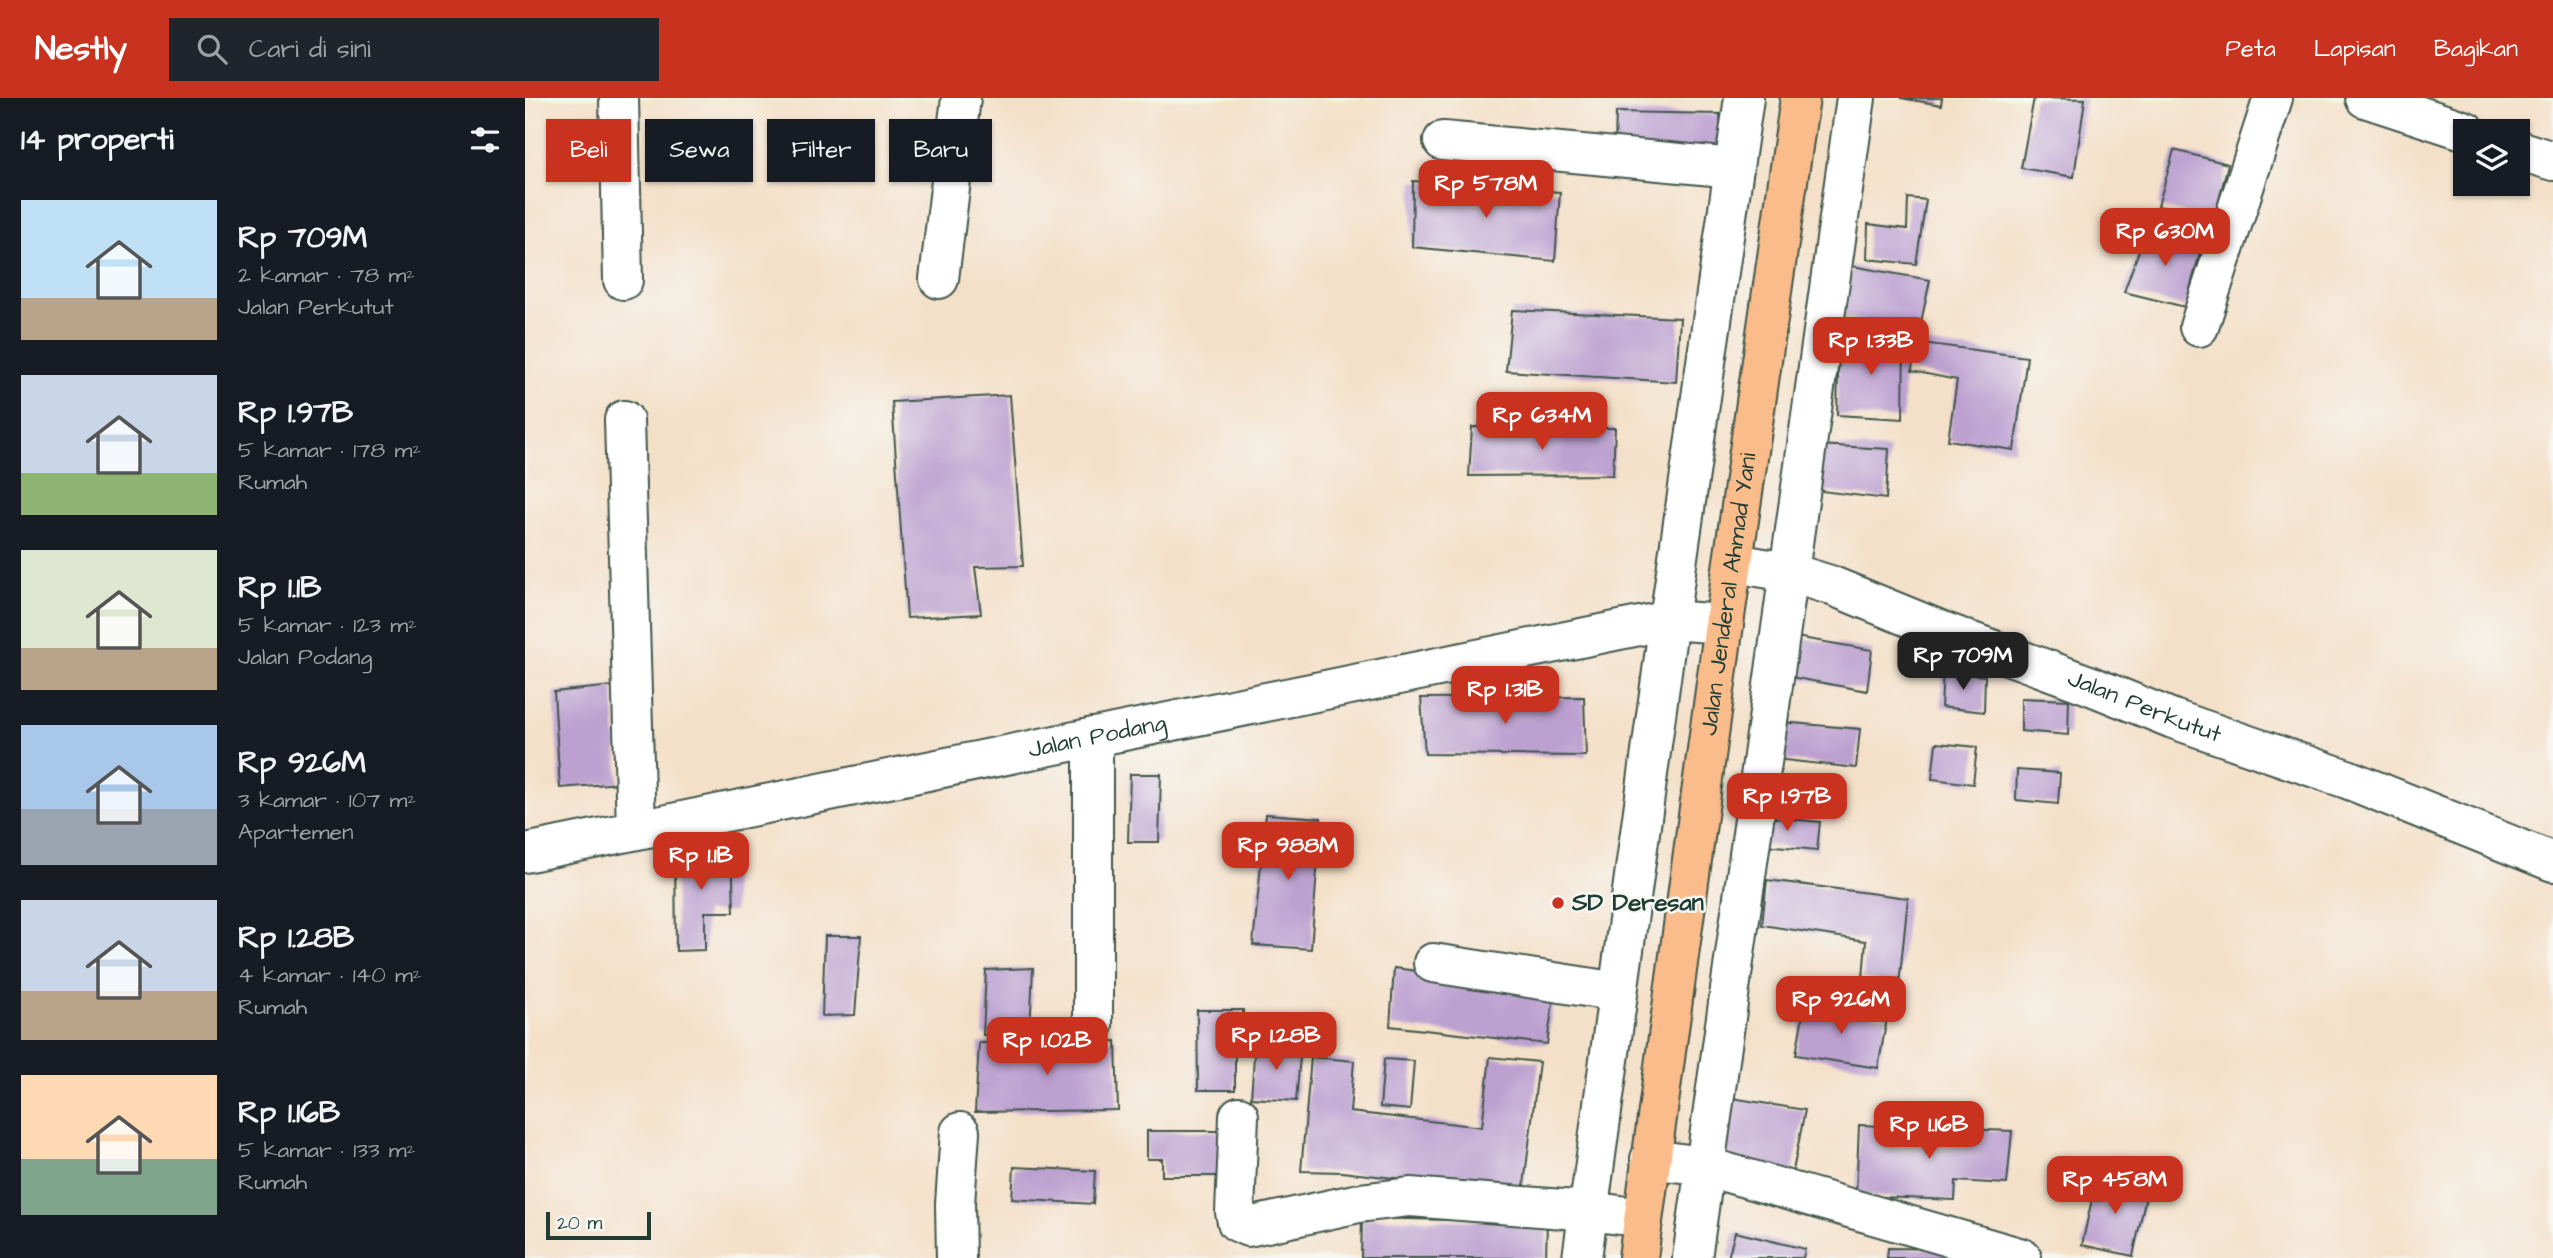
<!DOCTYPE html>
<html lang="id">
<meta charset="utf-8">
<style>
:root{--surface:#171b24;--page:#20242c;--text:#f1f3f6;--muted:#9ea1a6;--accent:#c8321e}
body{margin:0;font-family:"Architects Daughter",sans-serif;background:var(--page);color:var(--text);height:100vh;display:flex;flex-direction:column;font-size:26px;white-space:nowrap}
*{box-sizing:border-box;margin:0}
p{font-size:23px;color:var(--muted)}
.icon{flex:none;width:38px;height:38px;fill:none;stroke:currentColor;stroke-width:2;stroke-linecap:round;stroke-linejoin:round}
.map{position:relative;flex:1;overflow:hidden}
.sheet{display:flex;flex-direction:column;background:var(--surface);width:525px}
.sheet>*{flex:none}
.banner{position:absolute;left:21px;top:21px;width:665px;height:63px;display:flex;gap:14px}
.controls{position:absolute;left:1928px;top:21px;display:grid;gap:14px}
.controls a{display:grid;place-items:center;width:77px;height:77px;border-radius:0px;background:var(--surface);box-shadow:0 2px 5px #0004;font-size:35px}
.scale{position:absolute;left:21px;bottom:18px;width:105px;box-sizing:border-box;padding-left:7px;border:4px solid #1f3d34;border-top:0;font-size:19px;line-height:24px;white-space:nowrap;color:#1f3d34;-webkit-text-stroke:5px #f6f6f2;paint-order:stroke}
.price{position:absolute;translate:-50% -60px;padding:0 16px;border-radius:14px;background:var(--accent);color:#fff;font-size:23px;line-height:46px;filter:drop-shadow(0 2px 4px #0008)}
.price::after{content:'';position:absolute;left:50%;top:42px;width:21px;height:16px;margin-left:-10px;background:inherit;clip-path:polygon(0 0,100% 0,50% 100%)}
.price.current{background:#222;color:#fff}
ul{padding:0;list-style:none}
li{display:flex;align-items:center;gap:21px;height:175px;padding:0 21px}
li span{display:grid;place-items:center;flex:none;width:196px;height:140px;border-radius:0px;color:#555}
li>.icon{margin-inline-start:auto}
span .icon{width:84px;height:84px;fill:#fffc;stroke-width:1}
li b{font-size:30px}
h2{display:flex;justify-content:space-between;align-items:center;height:84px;padding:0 21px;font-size:30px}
.chip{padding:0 24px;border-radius:0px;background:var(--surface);box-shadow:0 2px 5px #0004;font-size:24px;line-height:63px}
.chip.current{background:var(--accent);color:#fff}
header{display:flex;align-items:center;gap:42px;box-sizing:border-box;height:98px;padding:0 35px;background:var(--accent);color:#fff}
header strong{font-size:33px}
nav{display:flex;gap:38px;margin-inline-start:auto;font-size:24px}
.search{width:490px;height:63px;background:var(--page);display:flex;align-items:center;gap:18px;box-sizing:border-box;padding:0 24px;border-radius:0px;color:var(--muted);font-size:26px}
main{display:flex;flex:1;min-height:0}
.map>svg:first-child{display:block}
.building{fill:#bca0d0}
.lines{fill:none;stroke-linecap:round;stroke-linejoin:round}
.minor-casing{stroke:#3f554a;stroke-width:42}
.major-casing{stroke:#3f554a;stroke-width:42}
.minor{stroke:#fff;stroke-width:38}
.major{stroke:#f9bc8a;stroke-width:38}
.poi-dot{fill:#c8321e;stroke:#f6f6f2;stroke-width:2.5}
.labels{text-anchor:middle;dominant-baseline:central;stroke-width:5;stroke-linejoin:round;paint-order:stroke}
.street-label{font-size:24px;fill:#1f3d34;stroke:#f6f6f2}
.poi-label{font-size:24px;font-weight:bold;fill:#1f3d34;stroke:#f6f6f2;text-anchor:start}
</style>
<header>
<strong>Nestly</strong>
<div class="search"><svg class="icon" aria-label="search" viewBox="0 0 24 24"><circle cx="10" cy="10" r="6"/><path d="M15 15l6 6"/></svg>Cari di sini</div>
<nav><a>Peta</a><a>Lapisan</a><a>Bagikan</a></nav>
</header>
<main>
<section class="sheet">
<h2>14 properti<svg class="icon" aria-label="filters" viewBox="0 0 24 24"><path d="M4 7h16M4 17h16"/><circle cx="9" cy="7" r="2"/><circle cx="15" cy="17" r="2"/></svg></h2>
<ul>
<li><span style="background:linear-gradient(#bfe0f5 70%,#b9a48a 0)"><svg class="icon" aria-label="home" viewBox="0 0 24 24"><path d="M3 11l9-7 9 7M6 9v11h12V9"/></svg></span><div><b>Rp 709M</b><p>2 kamar · 78 m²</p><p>Jalan Perkutut</p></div></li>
<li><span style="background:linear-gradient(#c9d6e8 70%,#8fb573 0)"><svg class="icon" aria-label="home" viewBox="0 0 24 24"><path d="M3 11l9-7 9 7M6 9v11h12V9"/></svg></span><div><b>Rp 1.97B</b><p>5 kamar · 178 m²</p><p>Rumah</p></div></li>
<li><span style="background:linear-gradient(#dfe7d0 70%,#b9a48a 0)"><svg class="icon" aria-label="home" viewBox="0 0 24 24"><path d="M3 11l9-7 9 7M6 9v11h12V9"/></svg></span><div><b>Rp 1.1B</b><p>5 kamar · 123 m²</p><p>Jalan Podang</p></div></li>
<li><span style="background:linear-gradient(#a9c7e8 60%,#9aa5b1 0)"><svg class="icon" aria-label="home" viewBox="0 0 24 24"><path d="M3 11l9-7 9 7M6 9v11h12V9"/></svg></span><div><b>Rp 926M</b><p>3 kamar · 107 m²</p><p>Apartemen</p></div></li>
<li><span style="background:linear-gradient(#c9d6e8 65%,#b9a48a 0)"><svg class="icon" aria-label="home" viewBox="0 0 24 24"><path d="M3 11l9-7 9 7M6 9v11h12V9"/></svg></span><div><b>Rp 1.28B</b><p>4 kamar · 140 m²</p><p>Rumah</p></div></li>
<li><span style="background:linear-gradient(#ffd9b3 60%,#7fa58c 0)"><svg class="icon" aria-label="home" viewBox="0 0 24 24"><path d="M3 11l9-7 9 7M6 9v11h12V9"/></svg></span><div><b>Rp 1.16B</b><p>5 kamar · 133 m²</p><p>Rumah</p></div></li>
</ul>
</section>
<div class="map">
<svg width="2028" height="1160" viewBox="0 0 2028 1160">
<rect width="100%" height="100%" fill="#f6f6f2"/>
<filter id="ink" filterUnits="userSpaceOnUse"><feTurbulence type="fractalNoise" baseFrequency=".0143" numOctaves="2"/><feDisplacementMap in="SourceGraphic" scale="14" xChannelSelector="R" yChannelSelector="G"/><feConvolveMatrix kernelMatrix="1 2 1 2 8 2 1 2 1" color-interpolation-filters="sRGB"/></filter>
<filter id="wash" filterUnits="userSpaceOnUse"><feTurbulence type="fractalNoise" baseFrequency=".00686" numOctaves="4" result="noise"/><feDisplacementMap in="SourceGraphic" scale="28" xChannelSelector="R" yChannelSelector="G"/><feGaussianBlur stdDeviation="1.57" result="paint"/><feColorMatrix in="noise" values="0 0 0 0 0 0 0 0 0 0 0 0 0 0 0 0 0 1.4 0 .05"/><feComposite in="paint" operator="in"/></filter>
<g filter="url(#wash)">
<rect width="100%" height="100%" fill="#f4e0c8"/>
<g id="blocks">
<path class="building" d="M 1376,0 L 1417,0 L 1416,7 Z
M 1509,0 L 1560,1 L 1549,79 L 1496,70 Z
M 1091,14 L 1195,16 L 1197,53 L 1090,49 Z
M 1649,52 L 1703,66 L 1689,122 L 1633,108 Z
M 888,83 L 1035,94 L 1030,163 L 887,149 Z
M 1383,100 L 1401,102 L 1391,166 L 1342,161 L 1343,126 L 1382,131 Z
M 1622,130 L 1678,144 L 1660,209 L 1599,194 Z
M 1327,168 L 1405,182 L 1394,234 L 1319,219 Z
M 987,212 L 1155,220 L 1151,284 L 981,273 Z
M 1314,237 L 1379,239 L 1378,321 L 1312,317 Z
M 1390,244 L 1502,259 L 1489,352 L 1423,342 L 1432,282 L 1387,273 Z
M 485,297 L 498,468 L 450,469 L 456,516 L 382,520 L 367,304 Z
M 947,329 L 1090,330 L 1088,377 L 944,378 Z
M 1292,347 L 1364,351 L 1361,401 L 1288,392 Z
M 1265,538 L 1347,552 L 1342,593 L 1260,578 Z
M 1418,574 L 1460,578 L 1459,614 L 1416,609 Z
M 88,588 L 94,685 L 35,690 L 29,594 Z
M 1059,599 L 1061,658 L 900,656 L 896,600 Z
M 1496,600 L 1544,602 L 1543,637 L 1496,633 Z
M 1256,624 L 1335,631 L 1331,670 L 1251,661 Z
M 1411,645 L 1452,649 L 1448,686 L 1407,681 Z
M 1492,672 L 1535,675 L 1533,706 L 1491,702 Z
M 605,676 L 636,676 L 634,744 L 603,744 Z
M 741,716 L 796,720 L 786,851 L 728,847 Z
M 1232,718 L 1295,724 L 1292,752 L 1229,746 Z
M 207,748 L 209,814 L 180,814 L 180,852 L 151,853 L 150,752 Z
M 1242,782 L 1383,800 L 1374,887 L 1338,880 L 1341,843 L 1237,827 Z
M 300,838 L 336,838 L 330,917 L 297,918 Z
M 508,870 L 505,935 L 458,937 L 461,872 Z
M 869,870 L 1030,891 L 1022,946 L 865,928 Z
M 1280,905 L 1362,920 L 1353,970 L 1271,957 Z
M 672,912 L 718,912 L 718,944 L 710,944 L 710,992 L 673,992 Z
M 591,943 L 593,1012 L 450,1014 L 454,945 Z
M 730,945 L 776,948 L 771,1003 L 726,1000 Z
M 786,959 L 829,963 L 825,1014 L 957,1029 L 965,959 L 1014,964 L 998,1095 L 817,1074 L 776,1073 Z
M 859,961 L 889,963 L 885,1012 L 855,1009 Z
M 1201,999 L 1280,1012 L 1267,1078 L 1186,1060 Z
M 1334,1027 L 1487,1033 L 1482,1086 L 1431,1083 L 1430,1102 L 1331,1098 Z
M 622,1033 L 700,1033 L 700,1078 L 637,1078 L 637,1061 L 622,1061 Z
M 489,1069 L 570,1073 L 568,1106 L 487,1101 Z
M 1572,1078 L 1623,1089 L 1608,1158 L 1557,1147 Z
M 837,1120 L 1022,1124 L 1021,1160 L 836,1160 Z
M 1210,1134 L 1280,1151 L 1278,1160 L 1203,1160 Z
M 1363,1150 L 1424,1151 L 1424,1160 L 1362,1160 Z"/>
</g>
</g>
<g filter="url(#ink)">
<use href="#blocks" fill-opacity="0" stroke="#3f554a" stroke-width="2"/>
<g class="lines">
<defs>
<g id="minor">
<path d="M 94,0 L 98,182"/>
<path d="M 1840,0 L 1941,33"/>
<path d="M 918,43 L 1209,70"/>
<path d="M 1993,52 L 2028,63"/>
<path d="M 414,181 L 436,0"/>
<path d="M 1674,229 L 1748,0"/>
<path d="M 99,322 L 111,731"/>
<path id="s1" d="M 1209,465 L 1263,474 L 1305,487 L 1420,534 L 1564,587 L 1648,621 L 1822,681 L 2028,764"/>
<path d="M 568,639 L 568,927"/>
<path id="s2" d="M 0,755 L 1144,522 L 1199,526"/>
<path d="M 908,865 L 1093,894"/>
<path d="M 714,1018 L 710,1114 L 712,1124 L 723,1129 L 834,1105 L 885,1099 L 1064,1113 L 1118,1120"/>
<path d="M 1125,1061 L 1179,1068 L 1497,1160"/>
<path d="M 431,1160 L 430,1106 L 435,1034"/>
<path d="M 1057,1160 L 1144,522 L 1219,0"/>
<path d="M 1167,1160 L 1331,0"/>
</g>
<g id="major">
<path id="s3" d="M 1113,1160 L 1199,526 L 1275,0"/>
</g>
</defs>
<use href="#minor" class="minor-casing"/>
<use href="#major" class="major-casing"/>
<use href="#minor" class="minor"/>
<use href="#major" class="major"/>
</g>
</g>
<circle class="poi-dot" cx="1033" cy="805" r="7"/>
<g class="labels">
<g class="street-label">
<text stroke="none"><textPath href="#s3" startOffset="670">Jalan Jenderal Ahmad Yani</textPath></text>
<text stroke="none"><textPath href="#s1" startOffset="436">Jalan Perkutut</textPath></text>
<text stroke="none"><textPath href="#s2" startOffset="584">Jalan Podang</textPath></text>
</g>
<g class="poi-label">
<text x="1047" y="805">SD Deresan</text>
</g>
</g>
</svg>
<div class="controls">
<a><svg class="icon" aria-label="layers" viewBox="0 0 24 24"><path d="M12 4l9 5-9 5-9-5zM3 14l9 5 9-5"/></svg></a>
</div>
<div class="scale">20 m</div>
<b class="price" style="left:961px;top:122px">Rp 578M</b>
<b class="price" style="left:1640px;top:170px">Rp 630M</b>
<b class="price" style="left:1346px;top:279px">Rp 1.33B</b>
<b class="price" style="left:1017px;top:354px">Rp 634M</b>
<b class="price current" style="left:1438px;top:594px">Rp 709M</b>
<b class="price" style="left:980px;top:628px">Rp 1.31B</b>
<b class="price" style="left:1262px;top:735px">Rp 1.97B</b>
<b class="price" style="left:763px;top:784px">Rp 988M</b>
<b class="price" style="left:176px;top:794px">Rp 1.1B</b>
<b class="price" style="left:1316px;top:938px">Rp 926M</b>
<b class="price" style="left:751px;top:974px">Rp 1.28B</b>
<b class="price" style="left:522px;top:979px">Rp 1.02B</b>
<b class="price" style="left:1404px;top:1063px">Rp 1.16B</b>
<b class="price" style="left:1590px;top:1118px">Rp 458M</b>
<div class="banner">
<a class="chip current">Beli</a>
<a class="chip">Sewa</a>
<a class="chip">Filter</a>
<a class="chip">Baru</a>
</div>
</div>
</main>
